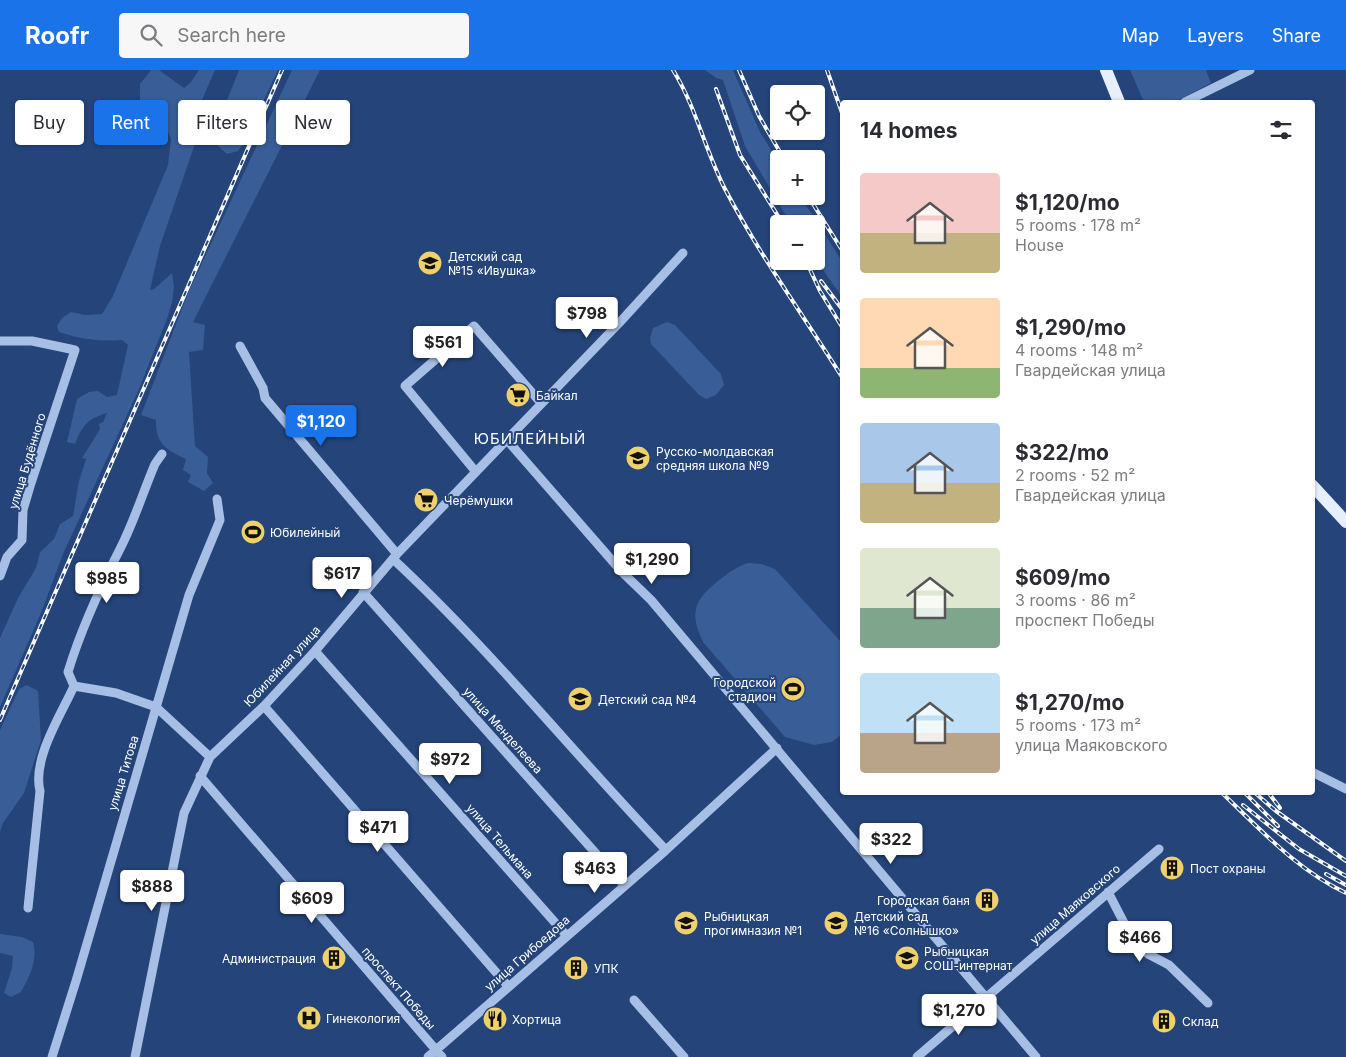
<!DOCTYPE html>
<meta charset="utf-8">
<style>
:root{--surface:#fff;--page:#f7f7f7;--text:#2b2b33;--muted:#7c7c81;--accent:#1a73e8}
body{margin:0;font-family:Inter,sans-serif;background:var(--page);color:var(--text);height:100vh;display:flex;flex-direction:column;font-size:19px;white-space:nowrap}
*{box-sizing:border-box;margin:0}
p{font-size:16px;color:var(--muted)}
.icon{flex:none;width:28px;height:28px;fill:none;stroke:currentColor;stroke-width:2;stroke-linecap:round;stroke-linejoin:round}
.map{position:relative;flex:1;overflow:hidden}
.drawer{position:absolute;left:840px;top:30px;width:475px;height:695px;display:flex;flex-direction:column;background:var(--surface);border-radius:5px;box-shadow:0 1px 4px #0004}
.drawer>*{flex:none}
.banner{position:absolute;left:15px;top:30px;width:475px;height:45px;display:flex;gap:10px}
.fabs{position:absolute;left:770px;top:15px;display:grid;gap:10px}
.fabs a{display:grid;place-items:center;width:55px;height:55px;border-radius:5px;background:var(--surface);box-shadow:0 1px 4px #0004;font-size:25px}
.price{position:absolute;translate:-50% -42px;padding:0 11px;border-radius:5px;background:#fff;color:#222;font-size:16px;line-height:32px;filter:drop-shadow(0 1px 2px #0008)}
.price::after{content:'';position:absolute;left:50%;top:30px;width:15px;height:11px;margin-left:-8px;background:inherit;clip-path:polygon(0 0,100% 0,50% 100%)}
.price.selected{background:var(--accent);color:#fff}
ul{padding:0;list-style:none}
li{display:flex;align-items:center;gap:15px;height:125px;padding:0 20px}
li span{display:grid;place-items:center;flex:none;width:140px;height:100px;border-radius:5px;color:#555}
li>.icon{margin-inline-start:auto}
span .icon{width:60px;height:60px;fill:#fffc;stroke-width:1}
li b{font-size:21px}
h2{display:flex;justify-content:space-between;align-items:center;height:60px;padding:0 20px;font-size:21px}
.chip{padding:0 18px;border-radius:5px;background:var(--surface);box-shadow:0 1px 4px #0004;font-size:18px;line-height:45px}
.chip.selected{background:var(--accent);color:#fff}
header{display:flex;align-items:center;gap:30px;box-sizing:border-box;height:70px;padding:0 25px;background:var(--accent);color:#fff}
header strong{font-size:24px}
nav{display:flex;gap:28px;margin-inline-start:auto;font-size:18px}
.search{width:350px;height:45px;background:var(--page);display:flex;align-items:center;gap:12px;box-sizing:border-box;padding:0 18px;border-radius:5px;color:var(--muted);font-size:19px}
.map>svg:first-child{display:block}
.green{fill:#385d97}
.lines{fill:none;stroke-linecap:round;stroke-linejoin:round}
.minor{stroke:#a7bfe4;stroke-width:9}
.major{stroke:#e7eefc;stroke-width:12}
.rail-casing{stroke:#fff;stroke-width:4}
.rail{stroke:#24447a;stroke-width:2;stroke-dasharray:5.5;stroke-linecap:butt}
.labels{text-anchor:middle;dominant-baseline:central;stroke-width:4;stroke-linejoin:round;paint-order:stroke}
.poi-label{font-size:12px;fill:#fff;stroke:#24447a;text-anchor:start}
.street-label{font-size:12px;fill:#fff;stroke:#24447a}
.quarter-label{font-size:15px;letter-spacing:1px;fill:#fff;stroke:#24447a}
</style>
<header>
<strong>Roofr</strong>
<div class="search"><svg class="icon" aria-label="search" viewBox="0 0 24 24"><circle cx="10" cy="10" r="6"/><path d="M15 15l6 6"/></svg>Search here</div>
<nav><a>Map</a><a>Layers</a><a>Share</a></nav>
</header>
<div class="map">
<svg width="1346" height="987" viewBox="0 0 1346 987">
<rect width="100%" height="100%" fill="#24447a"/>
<path class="green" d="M 151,0 L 159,0 L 184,18 L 191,12 L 199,0 L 215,0 L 199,37 L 199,62 L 160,176 L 150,220 L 154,219 L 172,203 L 174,216 L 172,233 L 167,249 L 139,319 L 63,484 L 41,543 L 0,637 L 0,568 L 18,528 L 36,498 L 40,482 L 54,469 L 60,454 L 73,446 L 79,411 L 86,389 L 82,388 L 100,359 L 99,354 L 103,352 L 107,343 C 88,349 83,354 75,374 L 67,372 L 77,329 L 89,322 L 98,321 L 107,327 L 117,325 L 128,275 L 122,270 C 100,272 80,269 59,262 L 57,256 L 62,248 L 71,242 L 85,245 L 102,244 L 113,226 L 168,95 L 171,69 L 167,59 L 145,45 L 140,35 L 140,14 Z
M 239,0 L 278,0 L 243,74 L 238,81 L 227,84 L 218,76 L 216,58 Z
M 292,0 L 320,0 L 193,252 L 205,255 L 203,280 L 189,282 L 195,376 L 208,387 L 207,403 L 213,413 L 204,421 L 188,412 L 191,405 L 183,400 L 186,389 C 167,380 155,374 156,350 L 141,345 L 188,223 Z
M 705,0 L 733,0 L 760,62 L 779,93 L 779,126 L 800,126 L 842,191 L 842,227 L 816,190 L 816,154 L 791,154 L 745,76 L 723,10 L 716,8 Z
M 1130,0 L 1206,0 L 1211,13 L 1175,32 L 1144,32 Z
M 667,252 L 675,255 L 721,304 L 724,315 L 716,325 L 706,329 L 699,325 L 651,274 L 650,268 L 653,258 Z
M 748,493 L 761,494 L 775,499 L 842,573 L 842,664 L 832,672 L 814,675 L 785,667 L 703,572 C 689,543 694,530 718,511 C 728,503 736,497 748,493 Z
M 27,615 L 38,621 L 41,670 L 24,723 L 3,753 L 0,762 L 0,660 L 19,619 Z
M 0,864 L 22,867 L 33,872 C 38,890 30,906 21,922 L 11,927 L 4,923 L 12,898 L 13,886 L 0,883 Z"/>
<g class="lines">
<path class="minor" d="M 1185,32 L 1250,0
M 0,271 L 32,271 L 75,280 L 31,413 L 23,440 L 22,470 L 7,487 L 0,506
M 240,276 L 263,318 L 265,328 L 397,484
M 507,370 L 622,502 L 651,530 L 1036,987
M 162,384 L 155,394 C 143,422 134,452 120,479 C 100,518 81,559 68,602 L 74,616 L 116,623 L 156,637 L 210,687
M 476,402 L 405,316 L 474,256 L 541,333
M 394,490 C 491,580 574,684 666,780
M 363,522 L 624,815
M 315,581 L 566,865
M 264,636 L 508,916
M 1312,702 L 1346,719
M 200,706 L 442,987
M 1108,822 L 1135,874 L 1148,884 L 1169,895 L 1208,933
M 28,838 L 40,721 C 32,689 61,645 74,616
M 634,930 L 684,987
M 52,987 L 76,911 L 189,525 L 220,450 L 217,429
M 135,987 L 184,743 L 210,687 L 264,636 L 315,581 L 397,484 L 621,251 L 683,183
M 428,987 L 666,780 L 777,678
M 917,987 L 1159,779"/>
<path class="major" d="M 1106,0 L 1119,32
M 1312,415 L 1346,452"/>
<defs>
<path id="rail" d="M 673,0 C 696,37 705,80 725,119 C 759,184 803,245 842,307
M 739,0 L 759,46 L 784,89
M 827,0 L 842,43
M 716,19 L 740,85 L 783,154
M 808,126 L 842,180
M 806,191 L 820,221 L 842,257
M 821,211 L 842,239
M 0,650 L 282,0
M 1221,722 C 1260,759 1297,800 1346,823
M 1244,722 L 1278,756
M 1254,722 L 1276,741 L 1346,791
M 1268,722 L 1280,738
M 1243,735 L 1299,779 L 1346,806
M 1326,804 L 1346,815"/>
</defs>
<use href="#rail" class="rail-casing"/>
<use href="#rail" class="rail"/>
</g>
<defs>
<symbol id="school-disc" viewBox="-11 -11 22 22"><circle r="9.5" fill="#eed16b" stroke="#24447a"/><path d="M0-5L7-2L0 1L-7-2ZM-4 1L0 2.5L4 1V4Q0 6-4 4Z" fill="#111"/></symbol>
<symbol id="supermarket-disc" viewBox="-11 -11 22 22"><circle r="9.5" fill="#eed16b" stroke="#24447a"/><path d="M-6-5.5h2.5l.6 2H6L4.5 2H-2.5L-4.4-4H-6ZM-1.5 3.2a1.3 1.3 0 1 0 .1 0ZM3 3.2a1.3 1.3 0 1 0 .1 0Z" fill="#111"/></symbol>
<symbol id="stadium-disc" viewBox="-11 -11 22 22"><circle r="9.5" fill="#eed16b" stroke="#24447a"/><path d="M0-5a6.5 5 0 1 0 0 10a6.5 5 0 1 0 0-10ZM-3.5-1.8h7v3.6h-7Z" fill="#111"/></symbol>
<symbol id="building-disc" viewBox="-11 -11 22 22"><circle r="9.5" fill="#eed16b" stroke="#24447a"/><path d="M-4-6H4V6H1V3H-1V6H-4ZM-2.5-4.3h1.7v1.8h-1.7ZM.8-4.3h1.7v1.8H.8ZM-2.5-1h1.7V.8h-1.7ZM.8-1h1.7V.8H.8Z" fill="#111"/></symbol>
<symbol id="hospital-disc" viewBox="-11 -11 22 22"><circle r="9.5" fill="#eed16b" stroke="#24447a"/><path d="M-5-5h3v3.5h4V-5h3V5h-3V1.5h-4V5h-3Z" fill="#111"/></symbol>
<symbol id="restaurant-disc" viewBox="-11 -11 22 22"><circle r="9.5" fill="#eed16b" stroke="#24447a"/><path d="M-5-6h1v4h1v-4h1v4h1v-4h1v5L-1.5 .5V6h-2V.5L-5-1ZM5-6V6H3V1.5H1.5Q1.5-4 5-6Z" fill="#111"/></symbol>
</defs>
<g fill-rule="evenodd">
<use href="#school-disc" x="416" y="179" width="28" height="28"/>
<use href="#supermarket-disc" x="504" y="311" width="28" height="28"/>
<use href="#school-disc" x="624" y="374" width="28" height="28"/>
<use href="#supermarket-disc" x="412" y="416" width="28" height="28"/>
<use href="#stadium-disc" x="239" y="448" width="28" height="28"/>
<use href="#stadium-disc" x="779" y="605" width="28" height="28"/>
<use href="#school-disc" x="566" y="615" width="28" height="28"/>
<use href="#building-disc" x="1158" y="784" width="28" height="28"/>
<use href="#building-disc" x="973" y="816" width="28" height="28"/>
<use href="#school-disc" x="672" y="839" width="28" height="28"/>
<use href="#school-disc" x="822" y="839" width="28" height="28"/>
<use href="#building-disc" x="320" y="874" width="28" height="28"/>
<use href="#school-disc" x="893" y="874" width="28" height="28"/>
<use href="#building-disc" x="562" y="884" width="28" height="28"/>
<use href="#hospital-disc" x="295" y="934" width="28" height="28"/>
<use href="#restaurant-disc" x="481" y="935" width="28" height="28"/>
<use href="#building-disc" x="1150" y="937" width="28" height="28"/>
</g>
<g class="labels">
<g class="poi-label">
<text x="448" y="186">Детский сад<tspan x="448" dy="14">№15 «Ивушка»</tspan></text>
<text x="536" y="325">Байкал</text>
<text x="656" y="381">Русско-молдавская<tspan x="656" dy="14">средняя школа №9</tspan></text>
<text x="444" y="430">Черёмушки</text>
<text x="270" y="462">Юбилейный</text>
<text x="776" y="612" text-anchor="end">Городской<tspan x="776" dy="14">стадион</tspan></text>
<text x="598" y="629">Детский сад №4</text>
<text x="1190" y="798">Пост охраны</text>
<text x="970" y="830" text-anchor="end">Городская баня</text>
<text x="704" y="846">Рыбницкая<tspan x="704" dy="14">прогимназия №1</tspan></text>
<text x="854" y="846">Детский сад<tspan x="854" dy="14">№16 «Солнышко»</tspan></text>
<text x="924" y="881">Рыбницкая<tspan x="924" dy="14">СОШ-интернат</tspan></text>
<text x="316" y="888" text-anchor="end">Администрация</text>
<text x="594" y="898">УПК</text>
<text x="326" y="948">Гинекология</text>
<text x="512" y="949">Хортица</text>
<text x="1182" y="951">Склад</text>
</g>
<g class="street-label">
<text transform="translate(27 391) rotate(-73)">улица Будённого</text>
<text transform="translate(282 596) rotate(-47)">Юбилейная улица</text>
<text transform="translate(503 660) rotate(48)">улица Менделеева</text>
<text transform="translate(123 703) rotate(-73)">улица Титова</text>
<text transform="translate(500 771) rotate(49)">улица Тельмана</text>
<text transform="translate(1075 834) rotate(-41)">улица Маяковского</text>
<text transform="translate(527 883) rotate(-41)">улица Грибоедова</text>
<text transform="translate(399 918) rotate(49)">проспект Победы</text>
</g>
<g class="quarter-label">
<text x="530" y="368">ЮБИЛЕЙНЫЙ</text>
</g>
</g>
</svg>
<div class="fabs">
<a><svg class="icon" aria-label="locate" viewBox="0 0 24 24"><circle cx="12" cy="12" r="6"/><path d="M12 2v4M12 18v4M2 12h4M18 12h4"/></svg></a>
<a>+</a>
<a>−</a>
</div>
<b class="price" style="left:587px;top:269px">$798</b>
<b class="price" style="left:443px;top:298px">$561</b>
<b class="price selected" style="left:321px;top:377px">$1,120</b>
<b class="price" style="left:652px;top:515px">$1,290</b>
<b class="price" style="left:342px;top:529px">$617</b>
<b class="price" style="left:107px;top:534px">$985</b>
<b class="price" style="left:450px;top:715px">$972</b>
<b class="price" style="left:378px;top:783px">$471</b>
<b class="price" style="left:891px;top:795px">$322</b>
<b class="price" style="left:595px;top:824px">$463</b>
<b class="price" style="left:152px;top:842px">$888</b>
<b class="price" style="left:312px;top:854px">$609</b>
<b class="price" style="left:1140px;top:893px">$466</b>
<b class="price" style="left:959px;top:966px">$1,270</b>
<div class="banner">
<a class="chip">Buy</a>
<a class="chip selected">Rent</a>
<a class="chip">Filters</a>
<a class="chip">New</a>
</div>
<section class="drawer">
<h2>14 homes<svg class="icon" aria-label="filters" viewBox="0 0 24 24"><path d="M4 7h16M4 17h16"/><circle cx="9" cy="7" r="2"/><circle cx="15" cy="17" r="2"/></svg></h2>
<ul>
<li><span style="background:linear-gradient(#f6c9c9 60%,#c2b280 0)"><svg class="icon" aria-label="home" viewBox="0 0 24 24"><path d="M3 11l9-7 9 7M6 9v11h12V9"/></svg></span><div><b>$1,120/mo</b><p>5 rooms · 178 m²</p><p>House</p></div></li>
<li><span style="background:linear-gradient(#ffd9b3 70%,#8fb573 0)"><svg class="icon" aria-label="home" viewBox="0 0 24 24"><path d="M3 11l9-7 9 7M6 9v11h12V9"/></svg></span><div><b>$1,290/mo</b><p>4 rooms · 148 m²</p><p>Гвардейская улица</p></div></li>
<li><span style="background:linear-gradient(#a9c7e8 60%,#c2b280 0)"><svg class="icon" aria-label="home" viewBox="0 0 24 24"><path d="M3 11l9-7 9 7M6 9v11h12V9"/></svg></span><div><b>$322/mo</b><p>2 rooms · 52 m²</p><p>Гвардейская улица</p></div></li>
<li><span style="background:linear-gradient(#dfe7d0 60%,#7fa58c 0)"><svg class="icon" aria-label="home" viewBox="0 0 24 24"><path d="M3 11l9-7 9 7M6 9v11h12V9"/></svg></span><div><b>$609/mo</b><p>3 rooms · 86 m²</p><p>проспект Победы</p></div></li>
<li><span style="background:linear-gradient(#bfe0f5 60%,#b9a48a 0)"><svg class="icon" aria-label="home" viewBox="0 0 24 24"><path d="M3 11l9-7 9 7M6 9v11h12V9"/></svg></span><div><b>$1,270/mo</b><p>5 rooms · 173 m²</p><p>улица Маяковского</p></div></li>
</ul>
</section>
</div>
